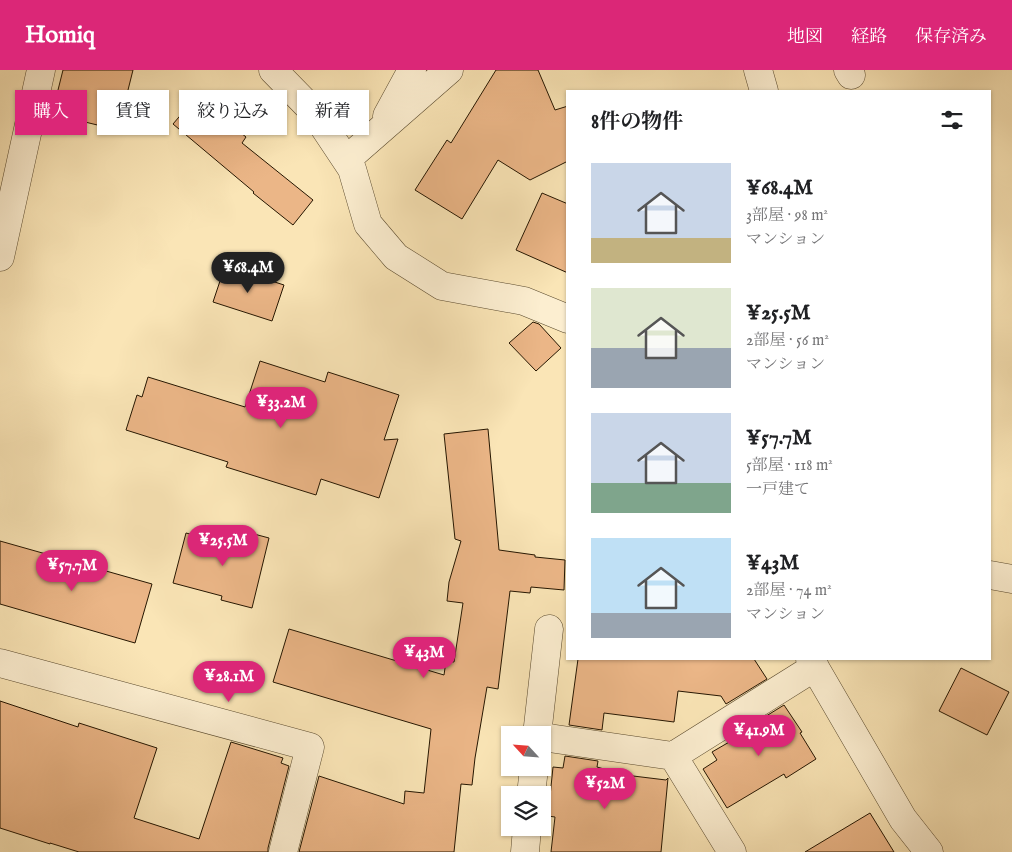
<!DOCTYPE html>
<html lang="ja">
<meta charset="utf-8">
<style>
:root{--surface:#fff;--page:#f2f2f2;--text:#202124;--muted:#757577;--accent:#db2777}
body{margin:0;font-family:"IM FELL English","Noto Serif JP",serif;background:var(--page);color:var(--text);height:100vh;display:flex;flex-direction:column;font-size:19px;white-space:nowrap}
*{box-sizing:border-box;margin:0}
p{font-size:16px;color:var(--muted)}
.icon{flex:none;width:28px;height:28px;fill:none;stroke:currentColor;stroke-width:2;stroke-linecap:round;stroke-linejoin:round}
.map{position:relative;flex:1;overflow:hidden}
.panel{position:absolute;left:566px;top:20px;width:425px;height:570px;display:flex;flex-direction:column;background:var(--surface);border-radius:0px;box-shadow:0 1px 4px #0004}
.panel>*{flex:none}
.top-card{position:absolute;left:15px;top:20px;width:475px;height:45px;display:flex;gap:10px}
.needle{width:32px;rotate:296deg}
.buttons{position:absolute;left:501px;top:656px;display:grid;gap:10px}
.buttons a{display:grid;place-items:center;width:50px;height:50px;border-radius:0px;background:var(--surface);box-shadow:0 1px 4px #0004;font-size:25px}
.price{position:absolute;translate:-50% -42px;padding:0 11px;border-radius:18px;background:var(--accent);color:#fff;font-size:16px;line-height:32px;filter:drop-shadow(0 1px 2px #0008)}
.price::after{content:'';position:absolute;left:50%;top:30px;width:15px;height:11px;margin-left:-8px;background:inherit;clip-path:polygon(0 0,100% 0,50% 100%)}
.price.current{background:#222;color:#fff}
ul{padding:0;list-style:none}
li{display:flex;align-items:center;gap:15px;height:125px;padding:0 25px}
li span{display:grid;place-items:center;flex:none;width:140px;height:100px;border-radius:0px;color:#555}
li>.icon{margin-inline-start:auto}
span .icon{width:60px;height:60px;fill:#fffc;stroke-width:1}
li b{font-size:21px}
h2{display:flex;justify-content:space-between;align-items:center;height:60px;padding:0 25px;font-size:21px}
.pill{padding:0 18px;border-radius:0px;background:var(--surface);box-shadow:0 1px 4px #0004;font-size:18px;line-height:45px}
.pill.current{background:var(--accent);color:#fff}
header{display:flex;align-items:center;gap:30px;box-sizing:border-box;height:70px;padding:0 25px;background:var(--accent);color:#fff}
header strong{font-size:24px}
nav{display:flex;gap:28px;margin-inline-start:auto;font-size:18px}
.map>svg:first-child{display:block}
.building{fill:#ebb687;stroke:#251601}
.lines{fill:none;stroke-linecap:round;stroke-linejoin:round}
.minor-casing{stroke:#5a4a2e;stroke-width:29}
.minor{stroke:#fceed0;stroke-width:28}
</style>
<header>
<strong>Homiq</strong>
<nav><a>地図</a><a>経路</a><a>保存済み</a></nav>
</header>
<div class="map">
<svg width="1012" height="782" viewBox="0 0 1012 782">
<rect width="100%" height="100%" fill="#fae5b6"/>
<filter id="stains"><feTurbulence type="fractalNoise" baseFrequency=".004" numOctaves="4"/><feColorMatrix values="0 0 0 0 .2 0 0 0 0 .09 0 0 0 0 .02 0 0 0 .5 -.17"/></filter>
<radialGradient id="worn" r=".72"><stop offset=".6" stop-color="#630" stop-opacity="0"/><stop offset="1" stop-color="#630" stop-opacity=".3"/></radialGradient>
<path class="building" d="M 63,0 L 133,0 L 118,60 L 52,44 Z
M 496,0 L 538,0 L 555,40 L 568,36 L 568,91 L 530,110 L 498,90 L 462,149 L 415,120 L 447,70 L 451,73 Z
M 196,27 L 246,67 L 242,73 L 313,130 L 293,155 L 253,123 L 254,122 L 173,54 Z
M 542,123 L 568,134 L 568,203 L 516,180 Z
M 225,196 L 284,215 L 272,251 L 213,232 Z
M 533,252 L 539,254 L 561,278 L 536,301 L 509,273 Z
M 260,291 L 325,312 L 328,302 L 399,325 L 384,370 L 398,369 L 379,428 L 321,409 L 316,425 L 226,397 L 228,392 L 126,360 L 137,325 L 142,327 L 148,307 L 245,337 Z
M 488,359 L 499,480 L 535,485 L 535,487 L 565,490 L 564,520 L 531,517 L 530,523 L 510,521 L 498,619 L 487,617 L 475,688 L 472,715 L 461,714 L 454,782 L 299,782 L 319,706 L 404,734 L 405,721 L 424,723 L 431,659 L 273,612 L 289,559 L 444,605 L 446,591 L 454,592 L 463,533 L 447,531 L 449,512 L 461,471 L 455,469 L 444,364 Z
M 239,460 L 269,468 L 252,538 L 221,530 L 222,526 L 173,513 L 186,463 L 235,476 Z
M 0,471 L 152,514 L 135,573 L 0,534 Z
M 578,589 L 754,589 L 767,609 L 726,634 L 721,626 L 678,621 L 674,652 L 604,643 L 602,660 L 569,655 Z
M 961,598 L 1009,622 L 987,665 L 939,641 Z
M 0,631 L 78,657 L 79,653 L 157,678 L 134,748 L 199,769 L 231,672 L 283,688 L 281,693 L 289,696 L 268,778 L 268,782 L 79,782 L 50,773 L 50,774 L 0,758 Z
M 784,635 L 802,662 L 800,663 L 816,689 L 786,708 L 784,704 L 727,738 L 703,699 L 717,690 L 712,682 L 743,664 L 742,661 Z
M 565,686 L 598,691 L 597,697 L 625,705 L 666,710 L 668,708 L 661,782 L 551,782 L 555,747 L 548,746 L 553,697 L 563,698 Z
M 870,743 L 894,782 L 805,782 Z"/>
<g class="lines">
<defs>
<path id="minor" d="M 273,0 L 314,42 L 352,99 L 368,154 L 396,187 L 442,216 L 524,231 L 568,249
M 758,0 L 764,21
M 848,0 L 851,5
M 387,46 L 412,0
M 346,90 L 449,0
M 0,187 L 41,0
M 990,505 L 1012,509
M 810,589 L 903,749 L 929,782
M 0,593 L 310,677 L 283,782
M 537,665 L 549,559
M 542,667 L 673,686 L 815,597
M 673,686 L 732,782
M 531,725 L 534,698
M 525,782 L 527,758"/>
</defs>
<use href="#minor" class="minor-casing"/>
<use href="#minor" class="minor"/>
</g>
<rect width="100%" height="100%" filter="url(#stains)"/>
<rect width="100%" height="100%" fill="url(#worn)"/>
</svg>
<div class="buttons">
<a><svg class="needle" viewBox="-14 -14 28 28"><path d="M0-13l5 13h-10z" fill="#e53935"/><path d="M0 13l5-13h-10z" fill="#757577"/></svg></a>
<a><svg class="icon" aria-label="layers" viewBox="0 0 24 24"><path d="M12 4l9 5-9 5-9-5zM3 14l9 5 9-5"/></svg></a>
</div>
<b class="price current" style="left:248px;top:224px">¥68.4M</b>
<b class="price" style="left:281px;top:359px">¥33.2M</b>
<b class="price" style="left:223px;top:497px">¥25.5M</b>
<b class="price" style="left:72px;top:522px">¥57.7M</b>
<b class="price" style="left:424px;top:609px">¥43M</b>
<b class="price" style="left:229px;top:633px">¥28.1M</b>
<b class="price" style="left:759px;top:687px">¥41.9M</b>
<b class="price" style="left:605px;top:740px">¥52M</b>
<div class="top-card">
<a class="pill current">購入</a>
<a class="pill">賃貸</a>
<a class="pill">絞り込み</a>
<a class="pill">新着</a>
</div>
<section class="panel">
<h2>8件の物件<svg class="icon" aria-label="filters" viewBox="0 0 24 24"><path d="M4 7h16M4 17h16"/><circle cx="9" cy="7" r="2"/><circle cx="15" cy="17" r="2"/></svg></h2>
<ul>
<li><span style="background:linear-gradient(#c9d6e8 75%,#c2b280 0)"><svg class="icon" aria-label="home" viewBox="0 0 24 24"><path d="M3 11l9-7 9 7M6 9v11h12V9"/></svg></span><div><b>¥68.4M</b><p>3部屋 · 98 m²</p><p>マンション</p></div></li>
<li><span style="background:linear-gradient(#dfe7d0 60%,#9aa5b1 0)"><svg class="icon" aria-label="home" viewBox="0 0 24 24"><path d="M3 11l9-7 9 7M6 9v11h12V9"/></svg></span><div><b>¥25.5M</b><p>2部屋 · 56 m²</p><p>マンション</p></div></li>
<li><span style="background:linear-gradient(#c9d6e8 70%,#7fa58c 0)"><svg class="icon" aria-label="home" viewBox="0 0 24 24"><path d="M3 11l9-7 9 7M6 9v11h12V9"/></svg></span><div><b>¥57.7M</b><p>5部屋 · 118 m²</p><p>一戸建て</p></div></li>
<li><span style="background:linear-gradient(#bfe0f5 75%,#9aa5b1 0)"><svg class="icon" aria-label="home" viewBox="0 0 24 24"><path d="M3 11l9-7 9 7M6 9v11h12V9"/></svg></span><div><b>¥43M</b><p>2部屋 · 74 m²</p><p>マンション</p></div></li>
</ul>
</section>
</div>
